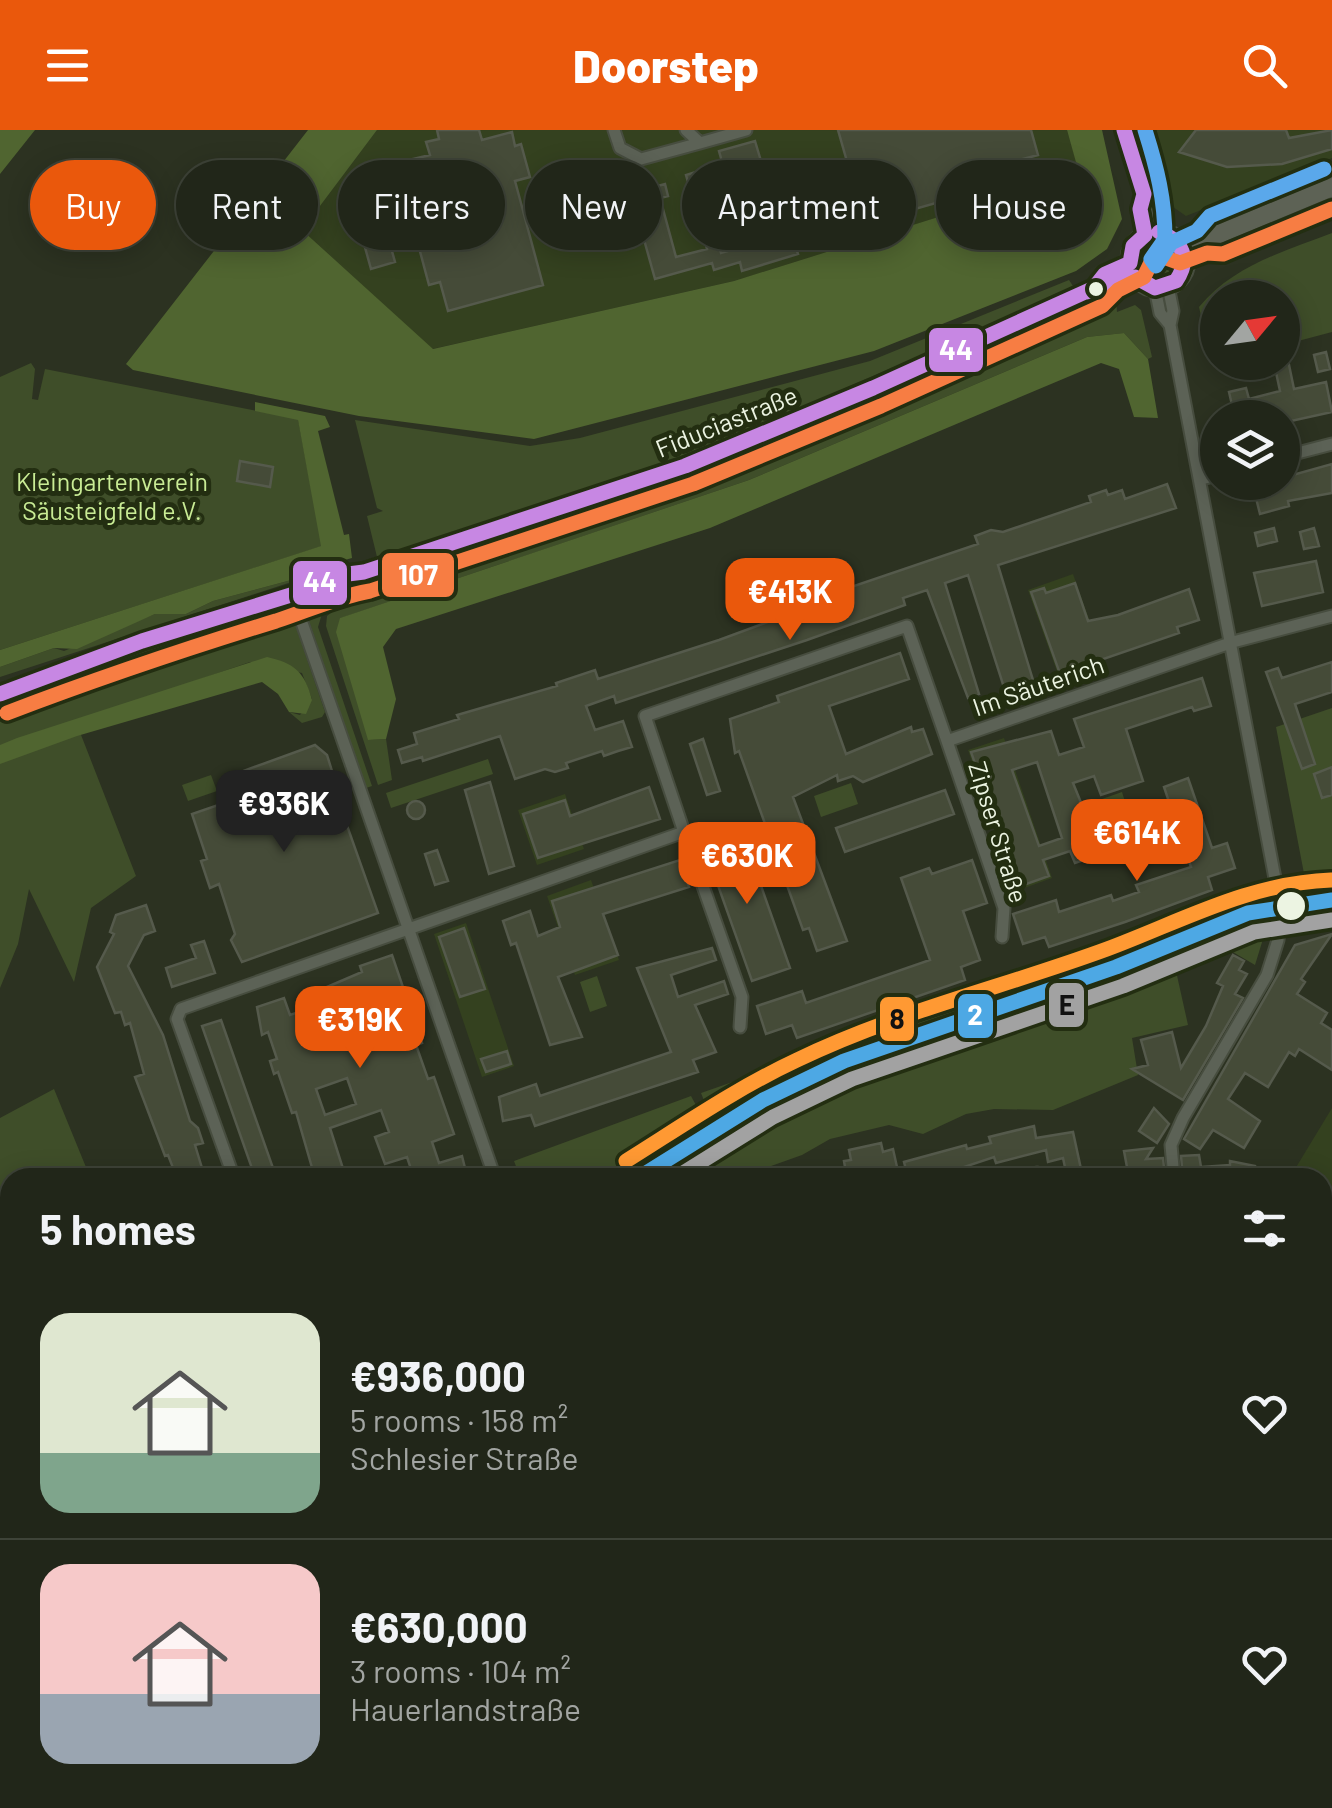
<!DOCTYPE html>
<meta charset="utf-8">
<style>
:root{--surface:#212619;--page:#2d3226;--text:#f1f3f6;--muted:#a2a5a2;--line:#3e4338;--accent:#ea580c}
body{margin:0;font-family:Barlow,sans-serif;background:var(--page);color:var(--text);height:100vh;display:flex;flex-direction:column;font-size:38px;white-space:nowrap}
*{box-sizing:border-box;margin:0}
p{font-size:32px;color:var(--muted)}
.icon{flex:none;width:55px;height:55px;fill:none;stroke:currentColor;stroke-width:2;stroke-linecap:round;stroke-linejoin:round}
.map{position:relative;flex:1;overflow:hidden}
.sheet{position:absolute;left:0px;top:1038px;width:1332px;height:642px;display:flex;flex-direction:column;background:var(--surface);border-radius:30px 30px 0 0;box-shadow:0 5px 25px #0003,0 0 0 2px var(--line)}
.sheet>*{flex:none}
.banner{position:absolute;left:30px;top:30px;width:1272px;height:90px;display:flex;gap:20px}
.needle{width:65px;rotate:61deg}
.tools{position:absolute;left:1200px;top:150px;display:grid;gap:20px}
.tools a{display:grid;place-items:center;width:100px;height:100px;border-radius:50%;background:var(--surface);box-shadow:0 5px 25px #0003,0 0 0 2px var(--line);font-size:50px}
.price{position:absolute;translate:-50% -85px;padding:0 22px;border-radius:20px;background:var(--accent);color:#fff;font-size:32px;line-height:65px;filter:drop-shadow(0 2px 5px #0008)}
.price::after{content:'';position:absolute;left:50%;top:60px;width:30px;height:22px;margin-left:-15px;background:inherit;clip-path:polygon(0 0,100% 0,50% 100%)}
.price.on{background:#222;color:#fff}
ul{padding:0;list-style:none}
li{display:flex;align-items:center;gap:30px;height:250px;padding:0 40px}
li+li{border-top:2px solid var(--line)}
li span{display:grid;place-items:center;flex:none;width:280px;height:200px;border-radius:30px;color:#555}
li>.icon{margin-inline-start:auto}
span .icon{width:120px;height:120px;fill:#fffc;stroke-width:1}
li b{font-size:42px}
h2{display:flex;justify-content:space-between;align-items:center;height:120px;padding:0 40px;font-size:42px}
.chip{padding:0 35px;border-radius:45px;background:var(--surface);box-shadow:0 5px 25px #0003,0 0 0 2px var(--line);font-size:35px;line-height:90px}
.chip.on{background:var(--accent);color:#fff}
header{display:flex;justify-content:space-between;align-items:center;height:130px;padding:0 40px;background:var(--accent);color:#fff;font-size:45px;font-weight:800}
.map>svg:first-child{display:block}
.built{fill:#34411f}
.green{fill:#3f4e29}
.forest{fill:#506530}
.building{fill:#454b38;stroke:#555a4c;stroke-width:2.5;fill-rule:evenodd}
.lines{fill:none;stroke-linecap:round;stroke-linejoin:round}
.minor-casing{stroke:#474d3f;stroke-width:15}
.secondary-casing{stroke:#474d3f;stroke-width:21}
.minor{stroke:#5c6256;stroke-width:11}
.secondary{stroke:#5d6255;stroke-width:18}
.bus-1-casing{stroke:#232e11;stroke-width:22}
.bus-2-casing{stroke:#232e11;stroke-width:22}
.bus-3-casing{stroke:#232e11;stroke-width:22}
.bus-1{stroke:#c787e3;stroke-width:15}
.bus-2{stroke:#f77d43;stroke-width:15}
.bus-3{stroke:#5aa8eb;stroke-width:15}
.tram-1-casing{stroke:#232e11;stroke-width:22}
.tram-2-casing{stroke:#232e11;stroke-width:22}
.tram-3-casing{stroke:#232e11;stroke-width:22}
.tram-1{stroke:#4da8e4;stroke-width:15}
.tram-2{stroke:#a2a2a2;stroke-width:15}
.tram-3{stroke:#f93;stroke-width:15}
.bus-dot{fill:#ecf4e2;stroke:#232e11;stroke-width:4}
.labels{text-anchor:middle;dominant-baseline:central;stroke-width:10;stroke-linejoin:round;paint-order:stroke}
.street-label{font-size:25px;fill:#ecf4e2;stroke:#232e11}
.park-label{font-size:25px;fill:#c9ec95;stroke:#232e11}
.line-badge{stroke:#232e11;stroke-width:4}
.badge-label{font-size:28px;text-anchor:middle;font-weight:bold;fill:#fff}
.pale-badge-label{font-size:28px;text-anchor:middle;font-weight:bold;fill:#111}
</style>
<header><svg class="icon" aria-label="menu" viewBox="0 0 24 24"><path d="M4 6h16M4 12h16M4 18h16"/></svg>Doorstep<svg class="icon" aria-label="search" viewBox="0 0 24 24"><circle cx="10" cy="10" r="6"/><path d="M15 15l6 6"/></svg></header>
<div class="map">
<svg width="1332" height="1678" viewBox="0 0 1332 1678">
<rect width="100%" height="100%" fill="#2c3221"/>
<path class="built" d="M 377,0 L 1067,0 L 1080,43 L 734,151 L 432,219 L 302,100 Z
M 1151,0 L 1332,0 L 1332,28 L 1186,86 L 1173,77 Z
M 1073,444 L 1104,532 L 1059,547 L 1028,460 Z
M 1004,608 L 1052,748 L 1016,761 L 968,620 Z
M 565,664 L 584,719 L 537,735 L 518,680 Z
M 591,750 L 619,830 L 575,845 L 547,766 Z
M 466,793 L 514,936 L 482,947 L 434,804 Z
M 1332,978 L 1332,1186 L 1323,1187 L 1322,1048 L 1292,1044 Z"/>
<path class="green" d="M 1332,103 L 1332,202 L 1283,215 L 1282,168 L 1218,168 L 1219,233 L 1212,234 L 1199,177 C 1234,135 1283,122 1332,103 Z
M1144 130a16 16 0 1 1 32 0a16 16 0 1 1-32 0Z
M 1069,150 L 1073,156 L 1028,179 L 704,319 L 378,431 L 367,386 L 383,381 L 377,378 L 355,290 L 530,316 L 580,308 L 870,231 Z
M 1116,169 L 1117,182 L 1135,175 L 1141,180 L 1152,227 L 1148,229 L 1124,203 L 1087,207 L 749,350 L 341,488 L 369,610 L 386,609 L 392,650 L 378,655 L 326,496 L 327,486 L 346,471 L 344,460 L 362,453 L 377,455 L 380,461 L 387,458 L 385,453 L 452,430 L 468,419 L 706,339 L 1063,186 L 1066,191 Z
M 31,233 L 35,239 L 32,269 L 38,270 L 45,239 L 298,289 L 322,416 L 0,520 L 0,247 Z
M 325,441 L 0,547 L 0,537 L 54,518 L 64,521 L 155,484 L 186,484 L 213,471 Z
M 332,462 L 334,468 L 325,474 L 318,497 L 372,656 L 366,658 L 307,485 L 312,468 Z
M 275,479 L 293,488 L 325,582 L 322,587 L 302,593 L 289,582 L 300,585 L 312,569 L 302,543 L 250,532 L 76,592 L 136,746 L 91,778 L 74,852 L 29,759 L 18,814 L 0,858 L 0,579 L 135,524 Z
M 1332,578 L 1332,785 L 1307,784 L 1306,754 L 1276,597 Z
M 488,629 L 493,644 L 391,678 L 386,663 Z
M 211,645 L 217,661 L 188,671 L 182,655 Z
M 851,653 L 858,674 L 821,687 L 814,666 Z
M 1122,662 L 1133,697 L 1113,704 L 1102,669 Z
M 1260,775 L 1263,809 L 1255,835 L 1221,815 L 1174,832 L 1188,895 L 1132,908 L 1138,945 L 1053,980 L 994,979 L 966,984 L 923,1004 L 889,995 L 830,1009 L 802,1025 L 740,1047 L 520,1047 L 514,1031 L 691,966 L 705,992 L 711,988 L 701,963 L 1055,839 L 1063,853 Z
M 597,846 L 607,876 L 590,882 L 580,852 Z
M 54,959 L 90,1047 L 10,1048 L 10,1670 L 263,1670 L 264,1678 L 0,1678 L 0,988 Z
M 384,1670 L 583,1670 L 583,1678 L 384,1678 Z"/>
<path class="forest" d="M 0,0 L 35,0 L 0,44 Z
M 308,0 L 377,0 L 302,100 L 433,219 L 734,151 L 1079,43 L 1067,0 L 1102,0 L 1122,89 L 1107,119 L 1076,141 L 874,221 L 534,309 L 359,286 L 133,240 L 126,234 Z
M 1124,203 L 1148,229 L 1158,288 L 1134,287 L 1119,239 L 1101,233 L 710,398 L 396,499 L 383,517 L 396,569 L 386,609 L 368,610 L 336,502 L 340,488 L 749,350 L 1087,207 Z
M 255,272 L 325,286 L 330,297 L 318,301 L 344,405 L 349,404 L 352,428 L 323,436 L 325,441 L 213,471 L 186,484 L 155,484 L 77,519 L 54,518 L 0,537 L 0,520 L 321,416 L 298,290 L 255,281 Z
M 267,527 C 294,533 305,542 312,570 L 306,584 L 289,582 L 278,564 L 262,552 L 77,606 L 0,634 L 0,615 L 17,608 Z"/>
<path class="building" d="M 437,0 L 479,0 L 482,10 L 512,2 L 515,16 L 521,14 L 530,47 L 515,51 L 543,155 L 448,181 L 440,152 L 429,155 L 418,114 L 427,111 L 405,31 L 430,25 L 426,12 L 439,9 Z
M 838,0 L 1031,0 L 1038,25 L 1008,33 L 1013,51 L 915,79 L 906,48 L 856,63 Z
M 1196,0 L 1286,0 L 1289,8 L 1332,0 L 1332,19 L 1282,34 L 1227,37 L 1179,22 Z
M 755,11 L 770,61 L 776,60 L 798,124 L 742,141 L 740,132 L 714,140 L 712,133 L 655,149 L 631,63 L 665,54 L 668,66 L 660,68 L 676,127 L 707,119 L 686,45 L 711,37 L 724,99 L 715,102 L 721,123 L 746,116 L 742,104 L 752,101 L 745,69 L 736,36 L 724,39 L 719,21 Z
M 375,60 L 395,132 L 371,139 L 353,74 L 361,64 Z
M 1326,222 L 1330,239 L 1318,242 L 1314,225 Z
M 1288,230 L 1294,259 L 1326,252 L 1332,282 L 1282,293 L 1282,288 L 1235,288 L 1229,262 L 1246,258 L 1249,269 L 1280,261 L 1274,233 Z
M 240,331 L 273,337 L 270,357 L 237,351 Z
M 1332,334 L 1332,363 L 1288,371 L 1289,376 L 1260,384 L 1253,356 L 1282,352 L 1282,348 Z
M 1167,354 L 1176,378 L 998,435 L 1036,560 L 1008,570 L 968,445 L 945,453 L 979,564 L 968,568 L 927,460 L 903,468 L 905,475 L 807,510 L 616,573 L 614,566 L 586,576 L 595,600 L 623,591 L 632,617 L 618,621 L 604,626 L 602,621 L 566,633 L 568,638 L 555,642 L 545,639 L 515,649 L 500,606 L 423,631 L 422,627 L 402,633 L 398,620 L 417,614 L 414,603 L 459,589 L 457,585 L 557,556 L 556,553 L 595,540 L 598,549 L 719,510 L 800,480 L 798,475 L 978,414 L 975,406 L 991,400 L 1003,402 L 1091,372 L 1089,366 L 1106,360 L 1108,365 L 1122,360 L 1125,369 Z
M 1274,398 L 1277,411 L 1258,416 L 1255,403 Z
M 1314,398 L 1319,416 L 1304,419 L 1300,402 Z
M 1316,431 L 1323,462 L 1262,476 L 1254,443 Z
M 1075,453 L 1088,491 L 1118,485 L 1189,459 L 1199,490 L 1177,497 L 1179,503 L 1060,544 L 1031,462 L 1044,458 L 1046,463 Z
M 900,523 L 909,549 L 829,576 L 846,624 L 911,597 L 912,602 L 923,599 L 932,624 L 863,652 L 853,646 L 838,651 L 837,645 L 793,667 L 847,811 L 817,821 L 809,798 L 803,800 L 739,621 L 735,623 L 730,589 L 779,572 L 777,566 Z
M 1332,532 L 1332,562 L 1295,574 L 1315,634 L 1302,639 L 1266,542 L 1278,538 L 1282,548 Z
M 1202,548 L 1211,576 L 1194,581 L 1192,577 L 1126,599 L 1143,651 L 1101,665 L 1094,646 L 1073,653 L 1102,724 L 1075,733 L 1070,721 L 1043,730 L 1049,746 L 1018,757 L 971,622 L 1051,601 L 1059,625 L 1084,617 L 1074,589 ZM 1037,632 L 1062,708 L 1039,716 L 1012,640 Z
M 703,609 L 720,661 L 707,665 L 690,614 Z
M 315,615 L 327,625 L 332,641 L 328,642 L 378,783 L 242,832 L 231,810 L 235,804 L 219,754 L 210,758 L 201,731 L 207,729 L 192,684 L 233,670 L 227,647 ZM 275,656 L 281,673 L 277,690 L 259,696 L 249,667 Z
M 1332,637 L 1332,665 L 1322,668 L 1314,644 Z
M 1188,648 L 1212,718 L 1227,713 L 1235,738 L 1208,747 L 1212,760 L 1125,792 L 1049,817 L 1045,807 L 1023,814 L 1013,784 L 1056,770 L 1059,782 L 1111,765 L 1113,771 L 1139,762 L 1136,755 L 1191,737 L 1164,657 Z
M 490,652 L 514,736 L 489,744 L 465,660 Z
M 649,657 L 660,689 L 538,728 L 523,684 L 565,670 L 570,686 Z
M 945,660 L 954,684 L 845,722 L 836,698 Z
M407 680a9 9 0 1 1 18 0a9 9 0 1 1-18 0Z
M 742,702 L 790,838 L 752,851 L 704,716 Z
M 437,720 L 448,751 L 435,755 L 425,724 Z
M 680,730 L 689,757 L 603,784 L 618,825 L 558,847 L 582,907 L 550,915 L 516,813 L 511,815 L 503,791 L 530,781 L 538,806 L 560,797 L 552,771 Z
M 972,730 L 987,773 L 963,781 L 980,830 L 961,837 L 965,850 L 797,908 L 792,895 L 766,904 L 757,876 L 802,861 L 806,873 L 930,830 L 901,748 L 929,738 L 932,744 Z
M 146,775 L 155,801 L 144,805 L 128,836 L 163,905 L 190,991 L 198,998 L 203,1013 L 195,1015 L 205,1048 L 177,1048 L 168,1025 L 165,1026 L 135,947 L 144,944 L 130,893 L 125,895 L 121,882 L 115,883 L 97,837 L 114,804 L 110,802 L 116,785 Z
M 464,798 L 485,859 L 460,867 L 439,807 Z
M 1332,804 L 1301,849 L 1305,852 L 1297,864 L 1327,883 L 1321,893 L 1332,900 L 1332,940 L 1299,919 L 1295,926 L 1289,922 L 1268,957 L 1245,943 L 1228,969 L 1260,991 L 1244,1018 L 1213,1000 L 1200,1019 L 1184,1009 L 1295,815 Z
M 204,811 L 215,843 L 172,857 L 166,838 L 196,828 L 191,815 Z
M 712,818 L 716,830 L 671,845 L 678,867 L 724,851 L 728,864 L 695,875 L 716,922 L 693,930 L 698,942 L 535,996 L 531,985 L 503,991 L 499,967 L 536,954 L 540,966 L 671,922 L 637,838 Z
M 392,825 L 422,913 L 416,915 L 428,949 L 434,947 L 454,1004 L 432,1012 L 439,1033 L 462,1026 L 465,1038 L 444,1048 L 414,1048 L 407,1027 L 385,1034 L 375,1007 L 389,1002 L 381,980 L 330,998 L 346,1048 L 315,1048 L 296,982 L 292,983 L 278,942 L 274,944 L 270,931 L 277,929 L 268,902 L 262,905 L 257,877 L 284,868 L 290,885 L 318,876 L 313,863 L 362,842 L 360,836 ZM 347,948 L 356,974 L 325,985 L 316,959 Z
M 1233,825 L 1244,831 L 1239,840 L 1247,844 L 1235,864 L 1243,868 L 1183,970 L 1132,939 L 1148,935 L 1141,910 L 1172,902 L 1181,938 L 1206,896 L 1223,856 L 1217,853 Z
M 221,890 L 274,1041 L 255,1047 L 202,896 Z
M 507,921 L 511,934 L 486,942 L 481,929 Z
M 1154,978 L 1169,994 L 1157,1013 L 1139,1001 Z
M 1034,996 L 1036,1008 L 1073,1002 L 1081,1039 L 1066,1042 L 1063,1028 L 1048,1032 L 1046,1020 L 996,1033 L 994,1027 L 931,1048 L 908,1048 L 904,1032 L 966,1015 L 967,1019 L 991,1013 L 989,1007 Z
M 881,1013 L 883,1022 L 893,1019 L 897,1037 L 851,1048 L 821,1048 L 821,1042 L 845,1037 L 844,1031 L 851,1030 L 849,1020 Z
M 1153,1018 L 1146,1029 L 1163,1028 L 1165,1048 L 1129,1048 L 1124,1021 Z
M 1199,1025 L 1201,1037 L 1230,1035 L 1230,1031 L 1255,1036 L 1254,1048 L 1183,1048 L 1181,1026 Z"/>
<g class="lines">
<defs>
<path id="minor" d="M 614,0 L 620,18 L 641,29 L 700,13 L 686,0
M 1124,0 L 1159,102
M 700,13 L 746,0
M 1144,64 L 1140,79 L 1145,105
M 1168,156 L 1173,181 L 1170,195 L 1281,780 L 1278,810 L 1267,845 L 1183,988 L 1171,1015 L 1174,1048
M 1155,158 L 1160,183 L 1170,195
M 1282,327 L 1332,314
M 1201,349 L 1218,345
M 292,464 L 495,1048
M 947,611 L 1004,778 L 1002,807
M 684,702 L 742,867 L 740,897
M 234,1048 L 177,889 L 181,879 L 684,702 L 645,586 L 907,496 L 947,611 L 1233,512 L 1332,486
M 1017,1048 L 1037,1043 L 1038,1048
M 1322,1234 L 1332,1233
M 591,1670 L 591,1678
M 907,1670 L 907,1678
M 1233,1670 L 1234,1678"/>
<path id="secondary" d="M1130 130a28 28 0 1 1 56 0a28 28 0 1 1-56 0Z
M 1180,113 L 1204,103 L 1219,104 L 1332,57
M 1185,127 L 1210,117 L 1219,104
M 1094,158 L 1105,144 L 1130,133
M 0,564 L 142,511 L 307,460 L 336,457 L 364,442 L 685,336 L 873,258 L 1094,158 L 1110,158 L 1135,147"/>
</defs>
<use href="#minor" class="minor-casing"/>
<use href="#secondary" class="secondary-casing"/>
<use href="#minor" class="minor"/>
<use href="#secondary" class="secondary"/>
<defs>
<path id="bus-1" d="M 1086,162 L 1135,147 L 1155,158 L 1176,151 C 1191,129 1183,111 1159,102
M 0,564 L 142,511 L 307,460 L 332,446 L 364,442 L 685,336 L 873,258 L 1094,158 L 1105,144 L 1130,133 L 1133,116 L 1145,105 L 1140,79 L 1144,64 L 1124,0"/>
<path id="bus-2" d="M 7,583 C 96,549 185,519 276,491 C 309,480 337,467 370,461 L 693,354 L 881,276 L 1102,176 L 1118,160 L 1144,147 L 1155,124 L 1180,133 L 1207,123 L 1223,124 L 1332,79"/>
<path id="bus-3" d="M 1145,0 C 1157,38 1165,70 1165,109 L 1151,129 L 1156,136 L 1171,113 L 1197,101 L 1210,86 L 1324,39"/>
</defs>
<use href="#bus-1" class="bus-1-casing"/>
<use href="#bus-2" class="bus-2-casing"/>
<use href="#bus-3" class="bus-3-casing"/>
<use href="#bus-1" class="bus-1"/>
<use href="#bus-2" class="bus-2"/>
<use href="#bus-3" class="bus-3"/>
<defs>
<path id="tram-1" d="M 638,1048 L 763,970 L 844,931 L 1116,837 L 1248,783 L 1332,770"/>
<path id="tram-2" d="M 675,1048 L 773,987 L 852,949 L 1123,856 L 1254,802 L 1332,790"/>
<path id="tram-3" d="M 626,1031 C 682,996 737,958 797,930 C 896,882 1004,857 1107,819 C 1182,791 1249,753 1331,750"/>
</defs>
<use href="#tram-1" class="tram-1-casing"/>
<use href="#tram-2" class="tram-2-casing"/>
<use href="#tram-3" class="tram-3-casing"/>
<use href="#tram-1" class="tram-1"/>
<use href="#tram-2" class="tram-2"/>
<use href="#tram-3" class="tram-3"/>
</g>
<g class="bus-dot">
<circle cx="1096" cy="159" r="9"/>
<circle cx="1291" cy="776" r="16"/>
</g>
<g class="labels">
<g class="street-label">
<text transform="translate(726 291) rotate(-22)">Fiduciastraße</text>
<text transform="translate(1038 555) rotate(-19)">Im Säuterich</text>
<text transform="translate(999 702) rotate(73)">Zipser Straße</text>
</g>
<g class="park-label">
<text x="112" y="351">Kleingartenverein<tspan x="112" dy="29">Säusteigfeld e.V.</tspan></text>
</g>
</g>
<g class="line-badge">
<rect x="927" y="196" width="58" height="48" rx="10" fill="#c787e3"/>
<rect x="380" y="421" width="76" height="48" rx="10" fill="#f77d43"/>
<rect x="291" y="429" width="58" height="48" rx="10" fill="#c787e3"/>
<rect x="1047" y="851" width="39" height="48" rx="10" fill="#a2a2a2"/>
<rect x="956" y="862" width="39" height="48" rx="10" fill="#4da8e4"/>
<rect x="878" y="865" width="38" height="48" rx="10" fill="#f93"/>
</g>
<g class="badge-label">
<text x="956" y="230">44</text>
<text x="418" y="455">107</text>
<text x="320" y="462">44</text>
<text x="975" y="895">2</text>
</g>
<g class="pale-badge-label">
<text x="1067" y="885">E</text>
<text x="897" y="899">8</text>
</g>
</svg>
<div class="tools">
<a><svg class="needle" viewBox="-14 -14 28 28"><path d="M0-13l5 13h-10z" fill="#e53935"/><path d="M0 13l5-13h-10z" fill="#a2a5a2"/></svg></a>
<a><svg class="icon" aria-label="layers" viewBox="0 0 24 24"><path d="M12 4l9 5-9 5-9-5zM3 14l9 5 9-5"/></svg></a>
</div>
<b class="price" style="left:790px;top:513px">€413K</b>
<b class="price on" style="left:284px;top:725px">€936K</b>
<b class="price" style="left:1137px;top:754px">€614K</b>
<b class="price" style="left:747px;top:777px">€630K</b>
<b class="price" style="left:360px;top:941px">€319K</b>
<div class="banner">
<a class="chip on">Buy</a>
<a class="chip">Rent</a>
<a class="chip">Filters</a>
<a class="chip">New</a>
<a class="chip">Apartment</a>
<a class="chip">House</a>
</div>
<section class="sheet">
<h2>5 homes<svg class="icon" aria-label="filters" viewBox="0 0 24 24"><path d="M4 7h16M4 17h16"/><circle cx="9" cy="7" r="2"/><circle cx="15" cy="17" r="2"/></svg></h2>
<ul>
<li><span style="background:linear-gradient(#dfe7d0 70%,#7fa58c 0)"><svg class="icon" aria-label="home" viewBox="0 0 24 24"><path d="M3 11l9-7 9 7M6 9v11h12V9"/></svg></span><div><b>€936,000</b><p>5 rooms · 158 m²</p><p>Schlesier Straße</p></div><svg class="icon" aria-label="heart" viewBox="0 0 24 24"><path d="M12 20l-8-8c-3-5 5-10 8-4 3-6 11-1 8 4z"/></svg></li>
<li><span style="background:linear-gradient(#f6c9c9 65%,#9aa5b1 0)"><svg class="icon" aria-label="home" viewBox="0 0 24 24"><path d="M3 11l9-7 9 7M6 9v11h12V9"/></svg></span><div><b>€630,000</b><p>3 rooms · 104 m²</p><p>Hauerlandstraße</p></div><svg class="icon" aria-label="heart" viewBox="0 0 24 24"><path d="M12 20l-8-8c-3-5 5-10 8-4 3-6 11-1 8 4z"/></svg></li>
</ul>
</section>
</div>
